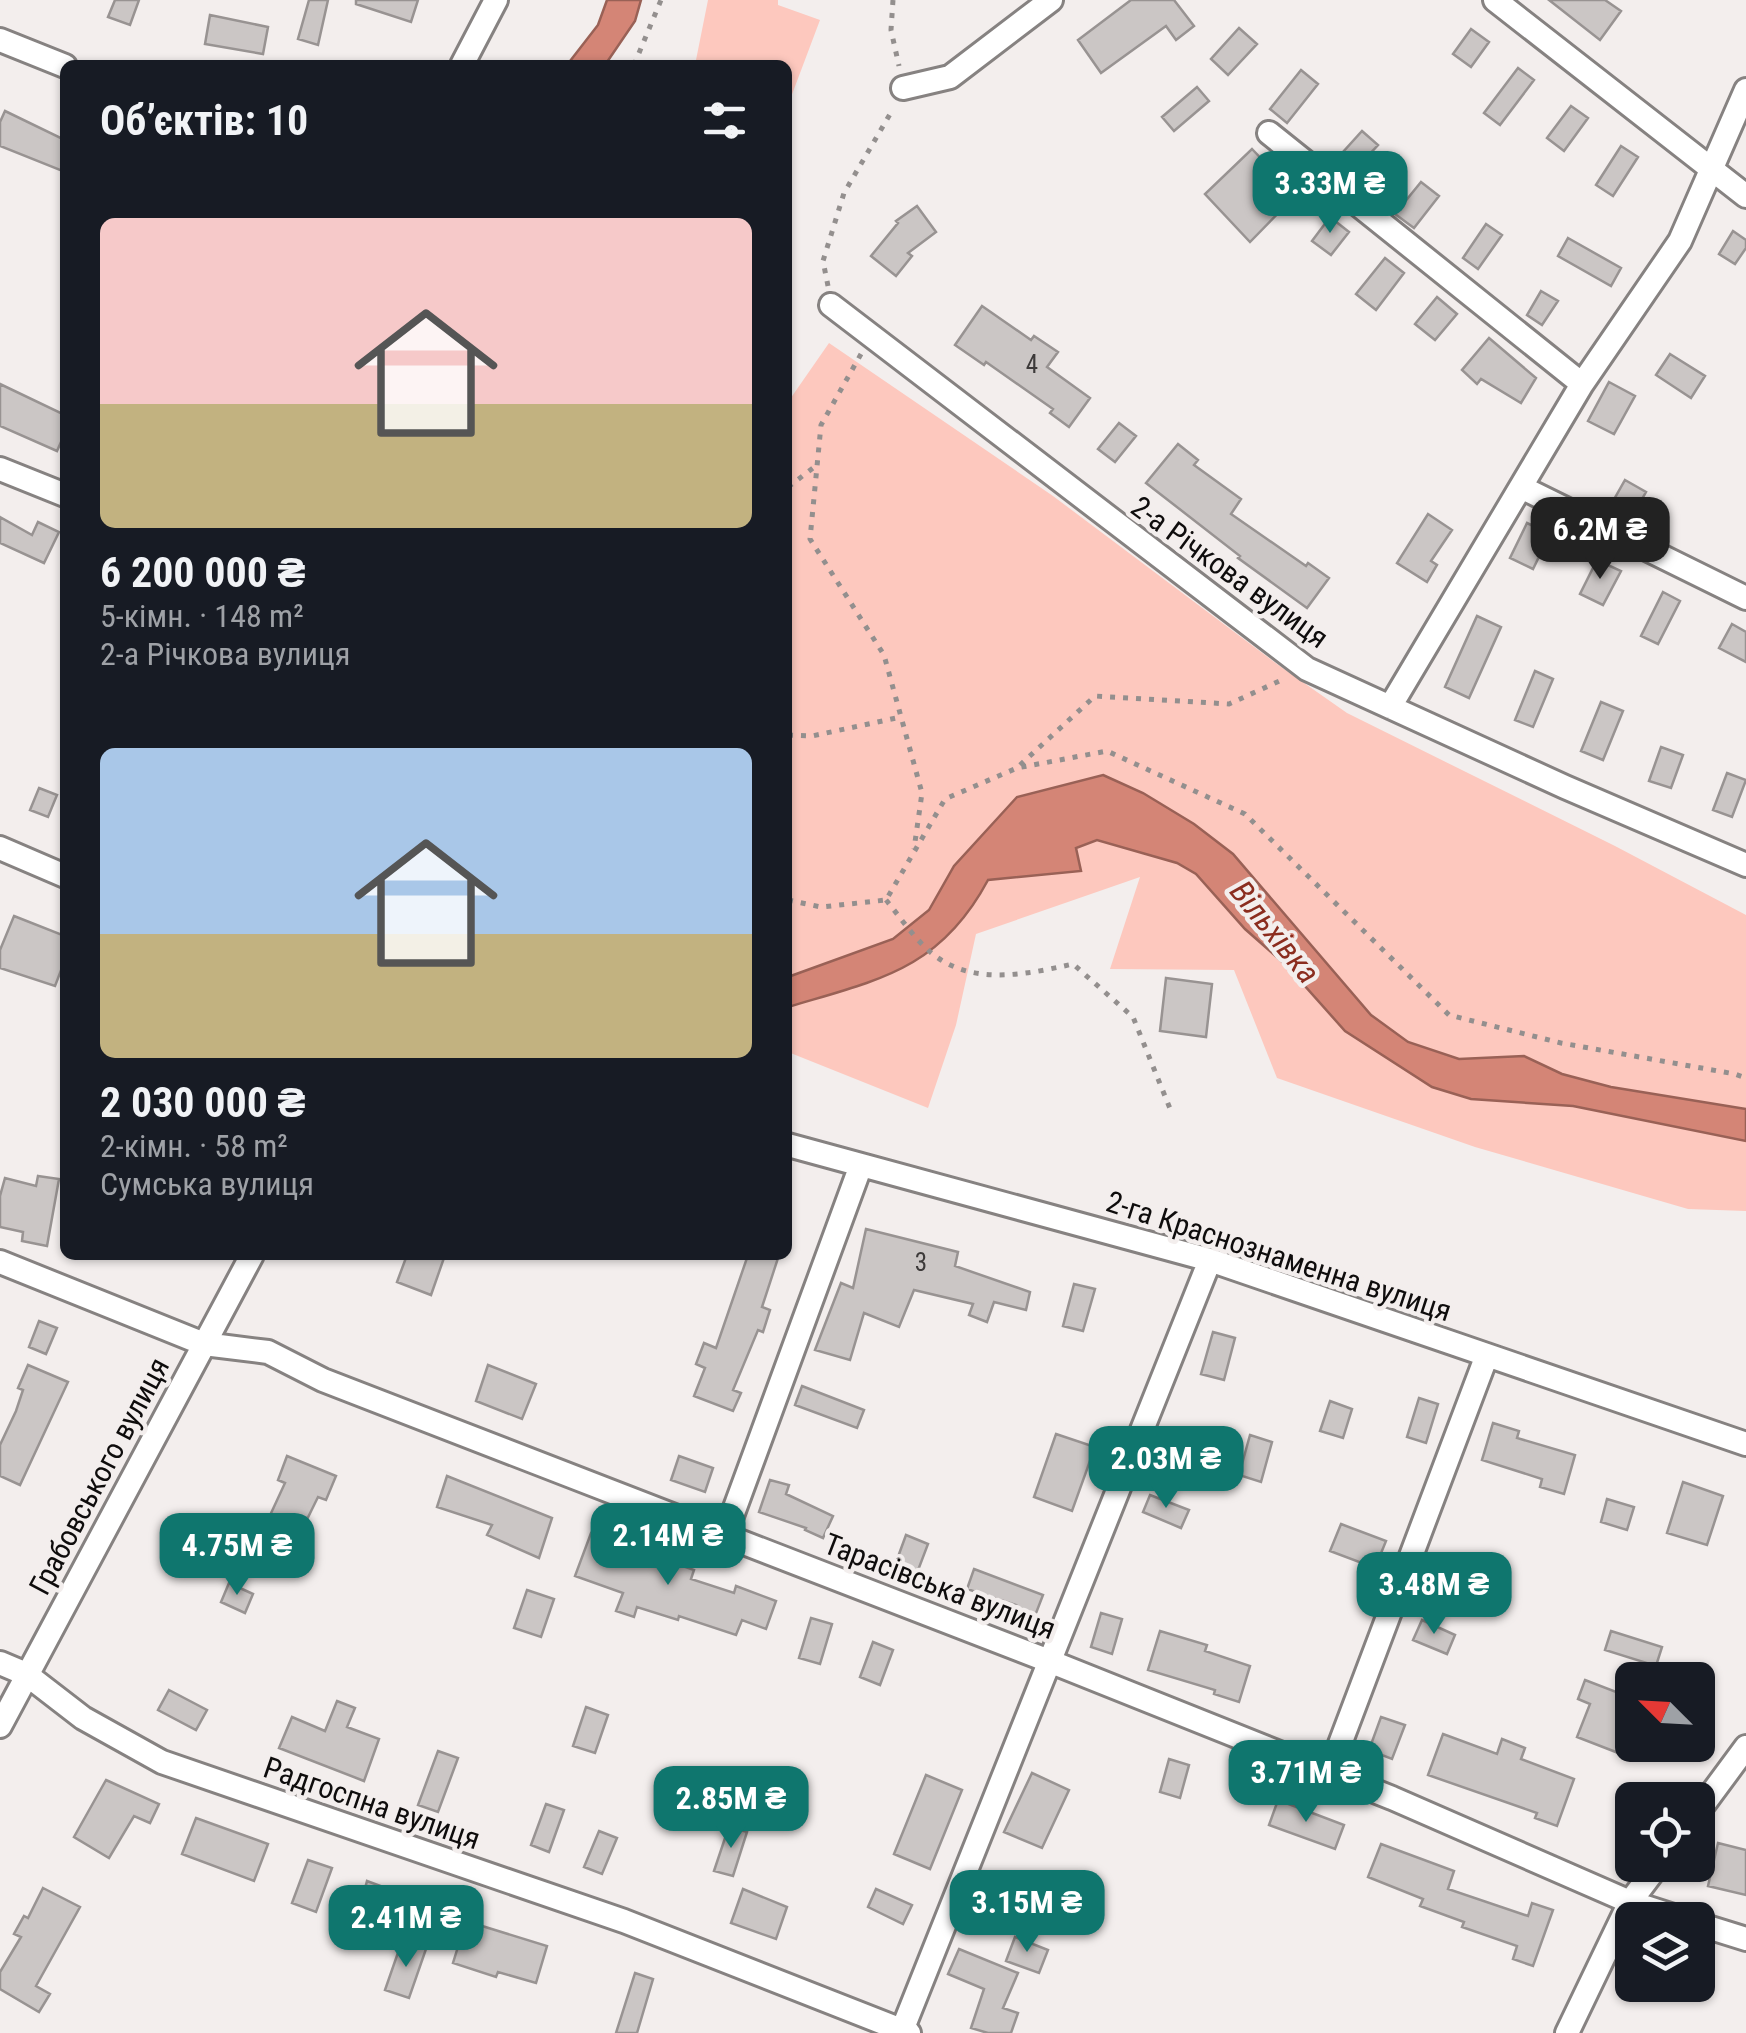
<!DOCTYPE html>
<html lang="uk">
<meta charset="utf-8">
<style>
:root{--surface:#171b24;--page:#20242c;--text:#f1f3f6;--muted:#9ea1a6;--accent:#0f766e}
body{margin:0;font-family:"Roboto Condensed",sans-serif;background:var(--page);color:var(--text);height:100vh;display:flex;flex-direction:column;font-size:38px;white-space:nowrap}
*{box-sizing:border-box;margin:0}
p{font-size:32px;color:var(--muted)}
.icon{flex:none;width:55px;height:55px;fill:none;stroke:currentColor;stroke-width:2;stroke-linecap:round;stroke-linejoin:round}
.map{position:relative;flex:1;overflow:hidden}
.panel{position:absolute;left:60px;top:60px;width:732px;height:1200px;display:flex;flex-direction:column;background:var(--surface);border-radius:15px;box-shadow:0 2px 8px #0004}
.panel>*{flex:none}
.needle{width:65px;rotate:294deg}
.tools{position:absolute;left:1615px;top:1662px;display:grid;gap:20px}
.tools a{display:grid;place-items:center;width:100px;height:100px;border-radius:15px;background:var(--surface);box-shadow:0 2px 8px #0004;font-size:50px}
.price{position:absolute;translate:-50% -85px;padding:0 22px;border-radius:20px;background:var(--accent);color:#fff;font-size:32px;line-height:65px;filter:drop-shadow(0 2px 5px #0008)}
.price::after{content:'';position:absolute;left:50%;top:60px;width:30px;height:22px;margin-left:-15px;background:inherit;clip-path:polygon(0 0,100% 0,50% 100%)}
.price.current{background:#222;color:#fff}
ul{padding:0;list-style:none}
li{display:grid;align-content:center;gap:20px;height:530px;padding:0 40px}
li span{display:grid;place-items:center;height:310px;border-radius:15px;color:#555}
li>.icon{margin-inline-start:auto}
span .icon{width:180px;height:180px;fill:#fffc;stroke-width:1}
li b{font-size:42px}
h2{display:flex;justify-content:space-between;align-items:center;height:120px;padding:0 40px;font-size:42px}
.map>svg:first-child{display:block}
.green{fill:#fdc8be}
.water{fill:#d48576;stroke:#996156;stroke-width:2.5}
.building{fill:#cbc6c5;stroke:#989392;stroke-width:2.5}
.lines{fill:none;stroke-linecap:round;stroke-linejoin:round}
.minor-casing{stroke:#868281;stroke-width:28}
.path{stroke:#938f8e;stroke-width:5;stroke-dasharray:5 8;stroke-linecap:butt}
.minor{stroke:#fff;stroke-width:22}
.labels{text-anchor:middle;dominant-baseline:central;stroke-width:9;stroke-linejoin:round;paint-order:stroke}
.number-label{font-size:25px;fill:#3d3a3a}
.street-label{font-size:30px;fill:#0e0c0c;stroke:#f3eeed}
.water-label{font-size:32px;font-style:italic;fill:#8b2d1f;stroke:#f3eeed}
</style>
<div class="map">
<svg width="1746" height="2033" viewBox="0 0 1746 2033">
<rect width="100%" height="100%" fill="#f3eeed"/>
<path class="green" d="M 708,0 L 778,0 L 778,5 L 820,20 L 788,105 L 788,65 L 695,65 Z
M 829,343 L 1053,496 L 1277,664 L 1347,713 L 1615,846 L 1746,915 L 1746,1211 L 1688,1209 L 1475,1147 L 1277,1078 L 1234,970 L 1110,969 L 1140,877 L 976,934 L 956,1025 L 928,1108 L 788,1052 L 788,402 Z"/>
<path class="water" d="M 607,0 L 641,0 L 635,21 L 605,65 L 567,65 L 598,25 Z
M 1103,775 L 1143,793 L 1194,824 L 1233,854 L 1371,1015 L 1408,1042 L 1459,1059 L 1524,1056 L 1562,1074 L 1611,1087 L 1746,1109 L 1746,1141 L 1573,1106 L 1471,1099 L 1432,1087 L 1345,1031 L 1287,966 L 1245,929 L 1196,874 L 1177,863 L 1097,840 L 1076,848 L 1081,871 L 988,880 C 940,970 878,980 788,1007 L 788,977 L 893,939 L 929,910 L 954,866 L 1017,797 Z"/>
<path class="building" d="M 115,0 L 139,0 L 130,25 L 108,17 Z
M 309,0 L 328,0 L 318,45 L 298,39 Z
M 356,0 L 418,0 L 411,22 L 356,4 Z
M 1131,0 L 1174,0 L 1194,26 L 1176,40 L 1166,26 L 1101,73 L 1078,40 Z
M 1549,0 L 1605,0 L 1621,11 L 1600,40 Z
M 210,15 L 268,27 L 263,54 L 205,44 Z
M 1239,28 L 1257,44 L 1228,75 L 1211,59 Z
M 1471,29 L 1489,42 L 1471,67 L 1453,54 Z
M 1518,68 L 1534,80 L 1500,125 L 1484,113 Z
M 1301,70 L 1318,84 L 1287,123 L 1270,109 Z
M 1197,87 L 1209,101 L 1174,131 L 1162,117 Z
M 1571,106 L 1588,118 L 1564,151 L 1547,138 Z
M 5,111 L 65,140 L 65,172 L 0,146 L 0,122 Z
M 1362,131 L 1378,145 L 1349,176 L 1334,162 Z
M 1621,146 L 1638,157 L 1613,196 L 1596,185 Z
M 1252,149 L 1296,195 L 1250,242 L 1205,194 Z
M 1421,182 L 1439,196 L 1414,228 L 1395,214 Z
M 917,206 L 936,232 L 908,253 L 912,256 L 896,276 L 871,256 L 898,223 L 896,221 Z
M 1330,217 L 1349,232 L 1331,255 L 1312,241 Z
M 1486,224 L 1502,235 L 1478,269 L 1463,258 Z
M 1733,231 L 1746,240 L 1746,248 L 1735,264 L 1719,254 Z
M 1568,238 L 1621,268 L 1611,286 L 1558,256 Z
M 1385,258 L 1404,273 L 1376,310 L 1356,294 Z
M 1541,291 L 1558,301 L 1542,325 L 1527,315 Z
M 1437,297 L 1457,314 L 1435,340 L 1415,324 Z
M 982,306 L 1031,340 L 1034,336 L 1058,352 L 1047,367 L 1090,398 L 1069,427 L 1050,413 L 1053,409 L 986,362 L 984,365 L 955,345 Z
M 1489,338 L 1536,378 L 1521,403 L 1481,379 L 1477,384 L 1462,370 Z
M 1670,354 L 1705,376 L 1691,398 L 1656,375 Z
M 1609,382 L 1635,396 L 1614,434 L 1588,421 Z
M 0,384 L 65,415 L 65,433 L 57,451 L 0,426 Z
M 1119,423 L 1136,436 L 1115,462 L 1098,449 Z
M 1178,444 L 1198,460 L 1194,465 L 1241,499 L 1231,514 L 1306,566 L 1308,563 L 1329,578 L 1307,608 L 1238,558 L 1240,556 L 1146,483 Z
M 1625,480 L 1646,492 L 1629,522 L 1608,510 Z
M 1428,514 L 1452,530 L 1431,561 L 1437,565 L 1427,582 L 1397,563 Z
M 0,517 L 32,535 L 38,522 L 59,532 L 44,563 L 0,543 Z
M 1527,523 L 1550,534 L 1533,569 L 1510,558 Z
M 1597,560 L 1621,571 L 1603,605 L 1580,594 Z
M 1663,592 L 1680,601 L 1658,644 L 1641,636 Z
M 1477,616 L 1501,627 L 1469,698 L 1445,687 Z
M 1732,624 L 1746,632 L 1746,662 L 1719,648 Z
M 1535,671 L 1553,679 L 1533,727 L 1515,720 Z
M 1601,702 L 1623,711 L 1603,760 L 1581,751 Z
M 1661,747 L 1683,755 L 1671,788 L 1649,781 Z
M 1727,773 L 1746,780 L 1732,817 L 1713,810 Z
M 39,788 L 57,795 L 48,817 L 30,810 Z
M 14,916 L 65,936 L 65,960 L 55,986 L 0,968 L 0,950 Z
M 1166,978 L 1212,984 L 1206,1037 L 1160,1031 Z
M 38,1176 L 59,1179 L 47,1246 L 22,1241 L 23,1232 L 0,1227 L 0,1196 L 5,1178 L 36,1186 Z
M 866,1229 L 958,1252 L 955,1266 L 1030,1292 L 1026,1310 L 994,1302 L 987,1322 L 969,1315 L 973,1304 L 914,1290 L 899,1327 L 864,1313 L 850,1360 L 815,1350 L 841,1283 L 853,1288 Z
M 407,1255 L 445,1255 L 431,1295 L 397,1282 Z
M 748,1255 L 779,1255 L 762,1307 L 770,1310 L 763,1332 L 758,1330 L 733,1390 L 741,1393 L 733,1411 L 694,1396 L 705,1368 L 696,1364 L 704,1343 L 716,1348 Z
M 1074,1284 L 1095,1289 L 1083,1331 L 1063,1326 Z
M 39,1321 L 57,1328 L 46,1354 L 29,1347 Z
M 1213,1332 L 1235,1338 L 1224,1380 L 1201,1374 Z
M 28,1365 L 68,1382 L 20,1485 L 0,1476 L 0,1445 L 16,1411 L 23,1390 L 18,1388 Z
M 488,1365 L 536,1384 L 522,1419 L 476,1401 Z
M 802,1386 L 864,1410 L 857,1428 L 795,1405 Z
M 1419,1398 L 1438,1404 L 1426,1443 L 1407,1437 Z
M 1330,1401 L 1352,1409 L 1343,1438 L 1320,1431 Z
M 1493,1423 L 1519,1431 L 1517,1438 L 1575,1455 L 1564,1494 L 1540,1487 L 1542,1479 L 1482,1460 Z
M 1056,1434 L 1095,1447 L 1072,1511 L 1034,1497 Z
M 1250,1435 L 1272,1442 L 1261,1482 L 1239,1475 Z
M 287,1456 L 336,1476 L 326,1500 L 318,1497 L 290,1554 L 260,1537 L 285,1483 L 278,1480 Z
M 679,1456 L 713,1468 L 705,1492 L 671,1480 Z
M 447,1476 L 552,1518 L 539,1558 L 487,1535 L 492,1525 L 437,1507 Z
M 770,1480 L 789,1485 L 786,1494 L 833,1516 L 823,1538 L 805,1530 L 806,1528 L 759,1512 Z
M 1683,1482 L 1723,1496 L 1707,1545 L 1667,1533 Z
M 1150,1495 L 1189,1510 L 1181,1528 L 1143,1512 Z
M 1607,1499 L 1634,1507 L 1627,1530 L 1601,1522 Z
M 1341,1524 L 1386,1541 L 1375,1568 L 1330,1551 Z
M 591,1533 L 694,1570 L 691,1579 L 734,1593 L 736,1586 L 776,1601 L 766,1629 L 742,1620 L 736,1635 L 679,1616 L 678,1620 L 637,1607 L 634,1617 L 616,1611 L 623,1593 L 575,1576 Z
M 906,1535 L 928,1544 L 917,1573 L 895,1565 Z
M 1441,1566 L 1481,1580 L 1474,1599 L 1434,1584 Z
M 974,1569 L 1043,1595 L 1033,1621 L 1013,1614 L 1016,1605 L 967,1589 Z
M 229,1583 L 253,1594 L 245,1613 L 221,1602 Z
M 527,1590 L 554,1599 L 541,1637 L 514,1628 Z
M 1101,1613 L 1122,1619 L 1112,1654 L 1091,1647 Z
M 811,1618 L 832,1624 L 820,1664 L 799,1658 Z
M 1422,1620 L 1455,1635 L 1447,1654 L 1413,1640 Z
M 1160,1631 L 1207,1645 L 1205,1651 L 1250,1666 L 1239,1702 L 1214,1694 L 1215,1690 L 1148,1670 Z
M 1611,1631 L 1662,1647 L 1656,1666 L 1605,1650 Z
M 873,1642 L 893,1650 L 880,1685 L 860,1677 Z
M 1585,1680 L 1632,1698 L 1632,1723 L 1621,1754 L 1577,1737 L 1590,1704 L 1578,1699 Z
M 169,1690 L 207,1710 L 196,1730 L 158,1710 Z
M 337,1701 L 355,1708 L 347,1727 L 379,1739 L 364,1781 L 279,1748 L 292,1717 L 325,1731 Z
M 586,1707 L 608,1715 L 595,1753 L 573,1746 Z
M 1381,1717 L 1405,1725 L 1392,1759 L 1369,1750 Z
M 1443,1734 L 1497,1754 L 1502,1739 L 1525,1748 L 1521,1759 L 1574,1779 L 1557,1826 L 1535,1818 L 1537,1813 L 1428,1775 Z
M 438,1751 L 458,1758 L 438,1812 L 418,1805 Z
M 1169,1759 L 1189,1765 L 1180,1798 L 1160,1792 Z
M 1032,1773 L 1069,1790 L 1042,1848 L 1004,1832 Z
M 926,1775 L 962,1790 L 930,1869 L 894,1854 Z
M 106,1780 L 159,1804 L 150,1823 L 134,1816 L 109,1858 L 74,1837 Z
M 1278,1800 L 1344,1825 L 1335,1849 L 1269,1825 Z
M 546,1804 L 564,1810 L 549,1852 L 531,1845 Z
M 196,1818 L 268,1844 L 254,1881 L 182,1854 Z
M 729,1826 L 747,1832 L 733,1876 L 714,1871 Z
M 599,1831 L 617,1838 L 602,1874 L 584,1867 Z
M 1718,1843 L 1746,1850 L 1746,1895 L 1708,1886 Z
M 1381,1844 L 1454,1871 L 1448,1889 L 1528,1916 L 1532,1903 L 1553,1910 L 1533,1966 L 1513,1959 L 1517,1946 L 1462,1927 L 1464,1922 L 1420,1906 L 1423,1899 L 1368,1877 Z
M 308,1860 L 332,1868 L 316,1912 L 292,1903 Z
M 367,1881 L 386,1888 L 377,1918 L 359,1912 Z
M 43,1888 L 80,1907 L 36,1986 L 50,1994 L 39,2012 L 0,1989 L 0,1972 L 21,1937 L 14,1934 L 24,1916 L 28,1918 Z
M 743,1889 L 787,1907 L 776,1939 L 731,1923 Z
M 876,1889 L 912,1905 L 903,1924 L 868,1907 Z
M 466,1921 L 547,1946 L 536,1983 L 498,1972 L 496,1977 L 453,1963 Z
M 1015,1937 L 1048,1950 L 1039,1973 L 1006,1961 Z
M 402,1941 L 426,1949 L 409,1998 L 385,1990 Z
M 959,1949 L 1018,1973 L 1003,2008 L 1018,2013 L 1011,2033 L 988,2033 L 971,2028 L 984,1989 L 948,1974 Z
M 635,1973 L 653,1979 L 637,2033 L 616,2033 Z"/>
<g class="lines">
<defs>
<path id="minor" d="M 1495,0 L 1746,196
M 0,40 L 65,66
M 462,65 L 496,0
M 903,88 L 950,77 L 1051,0
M 1269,133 L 1582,384
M 831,305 L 1307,669 L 1565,787 L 1746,865
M 0,469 L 65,495
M 1523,488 L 1746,598
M 1390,707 L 1582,384 L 1680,241 L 1746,90
M 0,848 L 65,876
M 788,1145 L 1210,1260 L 1746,1444
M 0,1262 L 204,1344 L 268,1352 L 323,1380 L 1049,1661 L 1392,1798 L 1630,1902 L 1686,1920
M 725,1535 L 861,1165
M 0,1663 L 26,1674 L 83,1718 L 162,1762 L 624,1921 L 909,2033
M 0,1726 L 252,1255
M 1329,1773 L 1487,1355
M 1698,1812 L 1746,1747
M 1698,1924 L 1746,1939
M 901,2033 L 1210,1260
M 1567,2033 L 1630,1902 L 1658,1865"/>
</defs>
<use href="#minor" class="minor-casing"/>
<path class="path" d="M 893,0 L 891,30 L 899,66
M 634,65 L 661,0
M 828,286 L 823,261 L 844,193 L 893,109
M 861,354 L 821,425 L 810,539 L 884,655 L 922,793 L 914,849
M 788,487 L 817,465
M 788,735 L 812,736 L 901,717
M 1020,765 L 1095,696 L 1229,704 L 1286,678
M 788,900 L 821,907 L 886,900 L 945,799 L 1017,768 L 1107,751 L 1245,814 L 1449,1015 L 1561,1043 L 1735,1074 L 1746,1078
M 886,900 C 901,918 915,940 934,955 C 974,986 1028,974 1073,964 L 1133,1017 L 1171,1111"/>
<use href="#minor" class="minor"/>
</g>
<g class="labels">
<g class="number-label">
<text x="1032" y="364">4</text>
<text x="921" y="1262">3</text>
</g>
<g class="street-label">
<text transform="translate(1230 572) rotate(36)">2-а Річкова вулиця</text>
<text transform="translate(1279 1256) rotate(18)">2-га Краснознаменна вулиця</text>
<text transform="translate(99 1476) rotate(-62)">Грабовського вулиця</text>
<text transform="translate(940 1586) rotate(21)">Тарасівська вулиця</text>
<text transform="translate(372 1803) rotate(19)">Радгоспна вулиця</text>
</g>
<g class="water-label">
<text transform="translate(1275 932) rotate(51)">Вільхівка</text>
</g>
</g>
</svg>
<div class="tools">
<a><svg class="needle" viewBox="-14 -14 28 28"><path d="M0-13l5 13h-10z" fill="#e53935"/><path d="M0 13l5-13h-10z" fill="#9ea1a6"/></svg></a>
<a><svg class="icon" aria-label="locate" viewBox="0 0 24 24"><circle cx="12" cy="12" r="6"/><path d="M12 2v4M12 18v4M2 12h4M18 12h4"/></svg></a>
<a><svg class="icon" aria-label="layers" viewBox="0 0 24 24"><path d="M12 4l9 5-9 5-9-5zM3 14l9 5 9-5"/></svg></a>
</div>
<b class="price" style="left:1330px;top:236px">3.33M ₴</b>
<b class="price current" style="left:1600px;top:582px">6.2M ₴</b>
<b class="price" style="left:1166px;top:1511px">2.03M ₴</b>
<b class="price" style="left:668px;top:1588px">2.14M ₴</b>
<b class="price" style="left:237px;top:1598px">4.75M ₴</b>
<b class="price" style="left:1434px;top:1637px">3.48M ₴</b>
<b class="price" style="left:1306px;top:1825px">3.71M ₴</b>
<b class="price" style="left:731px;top:1851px">2.85M ₴</b>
<b class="price" style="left:1027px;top:1955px">3.15M ₴</b>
<b class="price" style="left:406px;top:1970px">2.41M ₴</b>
<section class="panel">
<h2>Об’єктів: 10<svg class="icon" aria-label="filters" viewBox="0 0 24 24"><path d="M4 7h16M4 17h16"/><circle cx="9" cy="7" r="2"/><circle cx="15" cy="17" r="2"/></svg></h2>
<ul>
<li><span style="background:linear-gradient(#f6c9c9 60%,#c2b280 0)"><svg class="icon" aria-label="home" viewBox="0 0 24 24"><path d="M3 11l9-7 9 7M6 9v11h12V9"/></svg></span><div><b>6 200 000 ₴</b><p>5-кімн. · 148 m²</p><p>2-а Річкова вулиця</p></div></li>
<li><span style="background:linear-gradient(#a9c7e8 60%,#c2b280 0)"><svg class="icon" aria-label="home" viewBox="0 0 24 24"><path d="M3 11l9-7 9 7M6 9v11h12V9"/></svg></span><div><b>2 030 000 ₴</b><p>2-кімн. · 58 m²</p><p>Сумська вулиця</p></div></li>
</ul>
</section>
</div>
